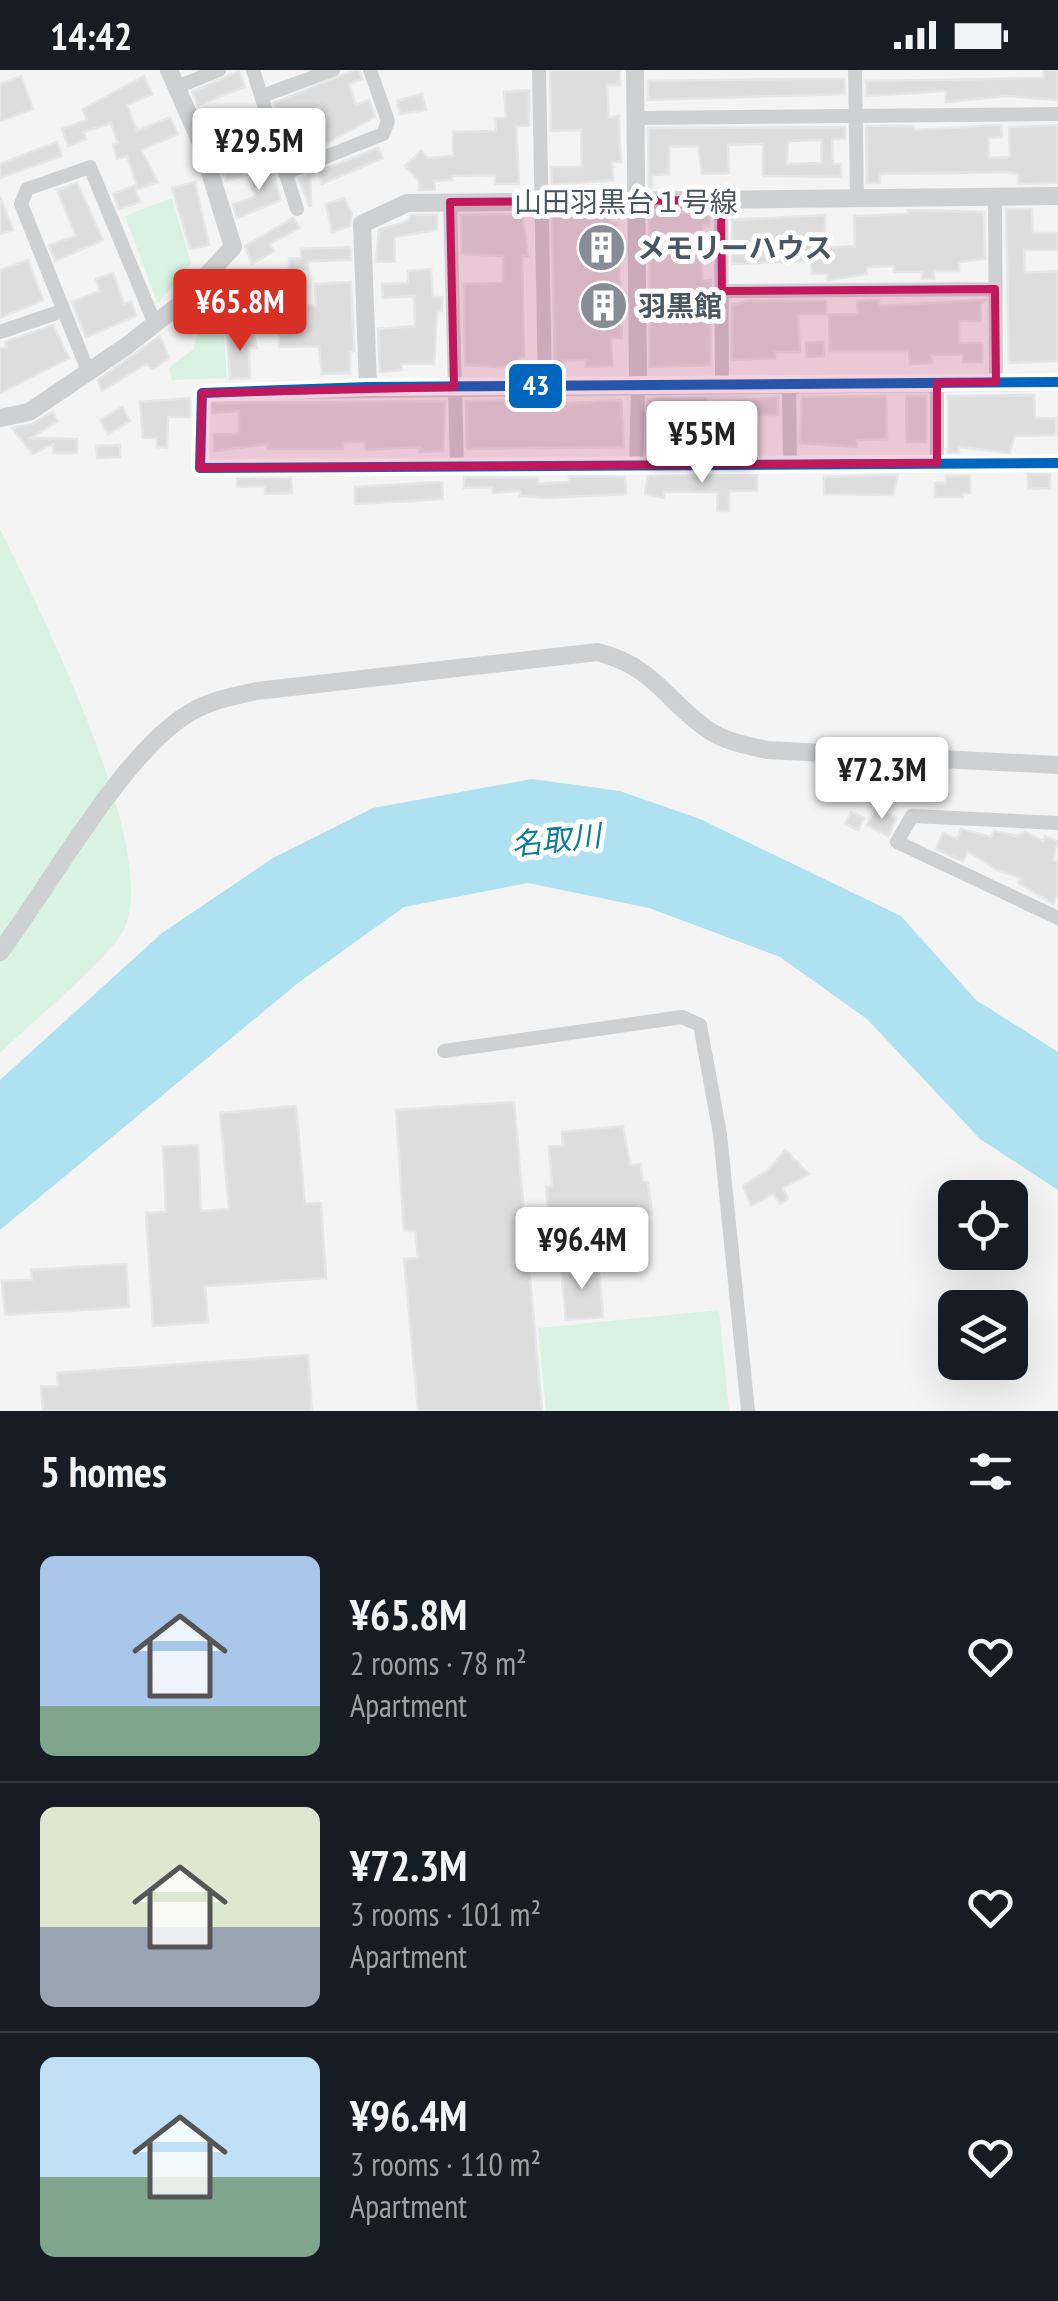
<!DOCTYPE html>
<meta charset="utf-8">
<style>
:root{--surface:#171b24;--page:#20242c;--text:#f1f3f6;--muted:#9ea1a6;--line:#363941;--accent:#d93025}
body{margin:0;font-family:"PT Sans Narrow","Noto Sans JP",sans-serif;background:var(--page);color:var(--text);height:100vh;display:flex;flex-direction:column;font-size:38px;white-space:nowrap}
*{box-sizing:border-box;margin:0}
p{font-size:32px;color:var(--muted)}
.icon{flex:none;width:55px;height:55px;fill:none;stroke:currentColor;stroke-width:2;stroke-linecap:round;stroke-linejoin:round}
.map{position:relative;height:1341px;overflow:hidden}
.drawer{display:flex;flex-direction:column;background:var(--surface);flex:1}
.drawer>*{flex:none}
.fabs{position:absolute;left:938px;top:1110px;display:grid;gap:20px}
.fabs a{display:grid;place-items:center;width:90px;height:90px;border-radius:15px;background:var(--surface);box-shadow:0 10px 40px #0002;font-size:50px}
.price{position:absolute;translate:-50% -85px;padding:0 22px;border-radius:10px;background:#fff;color:#222;font-size:32px;line-height:65px;filter:drop-shadow(0 2px 5px #0008)}
.price::after{content:'';position:absolute;left:50%;top:60px;width:30px;height:22px;margin-left:-15px;background:inherit;clip-path:polygon(0 0,100% 0,50% 100%)}
.price.current{background:var(--accent);color:#fff}
ul{padding:0;list-style:none}
li{display:flex;align-items:center;gap:30px;height:250px;padding:0 40px}
li+li{border-top:2px solid var(--line)}
li span{display:grid;place-items:center;flex:none;width:280px;height:200px;border-radius:15px;color:#555}
li>.icon{margin-inline-start:auto}
span .icon{width:120px;height:120px;fill:#fffc;stroke-width:1}
li b{font-size:42px}
h2{display:flex;justify-content:space-between;align-items:center;height:120px;padding:0 40px;font-size:42px}
.status{display:flex;justify-content:space-between;align-items:center;height:70px;padding:0 50px;background:var(--surface);direction:ltr}
.status svg{height:28px;fill:currentColor}
.map>svg:first-child{display:block}
.green{fill:#d9f2e3}
.water{fill:#aee2f0}
.building{fill:#ddddde;stroke:#e5e6e7;stroke-width:2.5;fill-rule:evenodd}
.lines{fill:none;stroke-linecap:round;stroke-linejoin:round}
.minor{stroke:#ced0d2;stroke-width:14}
.tertiary{stroke:#ced0d2;stroke-width:18}
.bus-1-casing{stroke:#fff;stroke-width:18}
.bus-1{stroke:#0065bd;stroke-width:10}
.marked{fill:#c2185b;fill-opacity:0.2;stroke:#c2185b;stroke-width:8;stroke-linejoin:round}
.labels{text-anchor:middle;dominant-baseline:central;stroke-width:10;stroke-linejoin:round;paint-order:stroke}
.street-label{font-size:28px;fill:#4a5661;stroke:#fff}
.poi-label{font-size:28px;font-weight:bold;fill:#4a5661;stroke:#fff;text-anchor:start}
.water-label{font-size:30px;font-style:italic;fill:#0c7c9b;stroke:#fff}
.line-badge{stroke:#fff;stroke-width:4}
.badge-label{font-size:28px;text-anchor:middle;font-weight:bold;fill:#fff}
</style>
<div class="status"><b>14:42</b><svg viewBox="0 0 49 12"><path d="M0 12V9h3v3zM5 12V6h3v6zM10 12V3h3v9zM15 12V0h3v12zM26 1h20v11H26zM47 4h2v5h-2z"/></svg></div>
<div class="map">
<svg width="1058" height="1341" viewBox="0 0 1058 1341">
<rect width="100%" height="100%" fill="#f4f4f4"/>
<path class="green" d="M 172,128 L 191,193 L 158,234 L 125,146 Z
M 222,239 L 227,308 L 172,310 L 169,297 L 194,279 L 196,268 Z
M 0,459 C 36,532 170,795 120,866 C 95,901 33,951 0,983 Z
M 719,1240 L 729,1341 L 546,1341 L 538,1258 Z"/>
<path class="water" d="M 532,709 L 620,721 L 700,749 L 901,846 L 976,930 L 1058,982 L 1058,1120 L 980,1069 L 867,949 L 780,887 L 649,838 L 528,813 L 404,837 L 298,913 L 0,1160 L 0,1010 L 162,863 L 273,788 L 373,738 Z"/>
<path class="building" d="M 354,0 L 359,0 L 362,9 L 349,14 L 356,35 L 369,30 L 375,47 L 320,77 L 317,69 L 289,78 L 274,33 Z
M 550,0 L 620,0 L 620,15 L 607,15 L 609,47 L 619,46 L 620,76 L 621,92 L 612,92 L 613,110 L 552,115 L 551,97 L 582,97 L 581,60 L 551,61 Z
M 1044,0 L 1058,0 L 1058,30 L 1007,26 L 946,32 L 946,21 L 866,26 L 866,11 L 1044,8 Z
M 239,1 L 245,17 L 198,35 L 192,22 Z
M 21,6 L 33,39 L 0,51 L 0,14 Z
M 144,6 L 152,24 L 127,35 L 137,61 L 170,47 L 178,64 L 141,80 L 158,112 L 138,119 L 127,86 L 117,89 L 113,75 L 118,73 L 111,53 L 83,62 L 86,69 L 68,76 L 62,59 L 87,50 L 83,39 Z
M 789,9 L 844,9 L 845,24 L 648,30 L 648,11 Z
M 529,20 L 529,56 L 516,56 L 519,114 L 495,114 L 495,105 L 452,106 L 452,110 L 434,111 L 435,120 L 419,120 L 419,111 L 405,96 L 421,81 L 428,88 L 453,86 L 453,62 L 496,61 L 495,48 L 506,48 L 504,22 Z
M 422,24 L 426,40 L 400,44 L 397,31 Z
M 250,40 L 255,54 L 231,62 L 244,106 L 226,111 L 210,63 L 221,59 L 218,49 Z
M 1001,55 L 1002,67 L 988,68 L 989,88 L 1010,87 L 1009,57 L 1058,55 L 1058,113 L 1018,114 L 1018,104 L 1010,102 L 880,104 L 880,113 L 867,113 L 866,56 L 914,56 L 914,60 Z
M 845,57 L 845,69 L 832,69 L 833,94 L 841,94 L 841,107 L 763,106 L 763,74 L 728,75 L 729,103 L 702,104 L 698,76 L 669,77 L 669,104 L 652,105 L 652,117 L 649,117 L 648,58 ZM 821,70 L 822,93 L 787,94 L 788,71 Z
M 57,72 L 62,86 L 0,108 L 0,94 Z
M 378,78 L 383,88 L 322,114 L 319,101 Z
M 271,97 L 281,130 L 237,148 L 233,134 L 255,127 L 248,104 Z
M 310,105 L 311,136 L 309,136 L 299,109 Z
M 195,112 L 209,175 L 190,179 L 172,118 Z
M 77,113 L 103,170 L 55,191 L 49,175 L 76,166 L 57,120 Z
M 134,116 L 140,132 L 119,139 L 113,124 Z
M 0,127 L 13,160 L 0,164 Z
M 344,128 L 352,144 L 350,156 L 332,162 L 326,134 Z
M 1006,139 L 1032,139 L 1033,163 L 1058,163 L 1058,180 L 1024,180 L 1025,203 L 1058,201 L 1058,291 L 1009,293 Z
M 908,140 L 984,142 L 985,189 L 959,192 L 959,201 L 934,201 L 934,209 L 922,209 L 922,202 L 894,202 L 893,196 L 867,197 L 867,204 L 828,210 L 828,204 L 812,204 L 811,191 L 732,194 L 732,150 L 825,145 L 825,178 L 855,176 L 854,146 L 908,144 Z
M 709,142 L 709,156 L 703,156 L 702,182 L 702,211 L 711,210 L 710,295 L 650,297 L 649,143 Z
M 610,143 L 610,153 L 617,153 L 622,268 L 611,268 L 612,296 L 586,297 L 586,290 L 563,291 L 563,299 L 555,300 L 552,146 Z
M 522,144 L 528,186 L 522,186 L 524,286 L 519,287 L 520,298 L 465,295 L 464,214 L 503,213 L 503,186 L 462,184 L 461,145 Z
M 410,145 L 437,145 L 437,160 L 394,167 L 395,192 L 376,192 L 379,160 L 408,151 Z
M 293,148 L 300,158 L 270,174 L 274,181 L 252,194 L 245,176 Z
M 350,177 L 351,190 L 308,191 L 308,200 L 294,200 L 295,214 L 279,215 L 278,200 L 289,200 L 289,189 L 301,188 L 301,179 Z
M 28,190 L 43,230 L 0,248 L 0,200 Z
M 431,199 L 433,227 L 442,227 L 442,241 L 437,241 L 434,294 L 401,294 L 402,300 L 380,302 L 378,259 L 415,256 L 414,226 L 383,228 L 382,214 L 408,213 L 408,201 Z
M 227,202 L 238,208 L 236,211 L 259,237 L 237,256 L 225,242 L 230,238 L 211,219 Z
M 113,203 L 124,234 L 131,231 L 136,246 L 86,267 L 72,232 L 100,221 L 96,209 Z
M 351,212 L 354,281 L 350,282 L 350,303 L 322,304 L 319,276 L 279,277 L 279,264 L 286,263 L 286,236 L 316,235 L 315,214 Z
M 879,230 L 879,236 L 985,230 L 980,235 L 981,251 L 959,251 L 959,273 L 982,273 L 982,292 L 963,292 L 963,284 L 931,285 L 932,293 L 910,294 L 909,281 L 830,281 L 829,245 L 858,244 L 857,231 Z
M 749,231 L 826,231 L 826,244 L 798,244 L 800,282 L 775,282 L 775,288 L 732,290 L 732,235 Z
M 53,255 L 69,288 L 0,323 L 0,279 L 7,277 L 5,272 Z
M 253,262 L 257,278 L 249,278 L 250,308 L 230,309 L 227,263 Z
M 160,266 L 169,288 L 153,299 L 146,294 L 102,321 L 98,310 Z
M 823,272 L 824,286 L 807,287 L 806,273 Z
M 1034,325 L 1035,348 L 1056,348 L 1056,365 L 1014,366 L 1010,383 L 959,377 L 959,383 L 948,383 L 948,326 Z
M 886,326 L 887,369 L 857,370 L 857,377 L 800,373 L 802,327 Z
M 906,326 L 926,326 L 926,372 L 907,372 Z
M 778,327 L 778,345 L 743,345 L 744,371 L 647,377 L 648,329 L 706,328 L 706,335 Z
M 190,328 L 190,347 L 168,347 L 167,378 L 157,377 L 157,368 L 143,368 L 140,332 Z
M 509,330 L 509,335 L 529,336 L 621,330 L 624,377 L 467,379 L 466,331 Z
M 445,331 L 443,381 L 420,382 L 420,377 L 366,380 L 365,372 L 343,372 L 343,379 L 268,379 L 267,374 L 214,381 L 214,364 L 239,364 L 239,341 L 212,343 L 212,333 Z
M 122,337 L 130,351 L 108,364 L 100,350 Z
M 52,342 L 58,351 L 30,368 L 77,369 L 77,383 L 53,383 L 53,374 L 33,384 L 12,358 L 32,354 Z
M 120,375 L 120,387 L 97,388 L 96,376 Z
M 1028,404 L 1050,404 L 1050,418 L 1028,419 Z
M 757,405 L 757,421 L 729,421 L 729,441 L 717,441 L 718,422 L 664,422 L 664,428 L 645,424 L 648,406 Z
M 887,405 L 898,405 L 893,425 L 824,424 L 824,407 Z
M 569,406 L 625,407 L 626,424 L 545,428 L 520,426 L 520,421 L 493,423 L 492,417 L 464,418 L 464,407 L 538,408 L 538,414 L 569,412 Z
M 946,406 L 970,406 L 970,423 L 963,423 L 963,427 L 935,427 L 935,413 L 946,413 Z
M 237,408 L 291,408 L 292,423 L 265,424 L 265,416 L 237,417 Z
M 442,412 L 443,429 L 355,434 L 355,417 Z
M 875,738 L 897,748 L 888,766 L 867,755 Z
M 851,742 L 864,748 L 858,760 L 845,754 Z
M 961,759 L 991,767 L 994,761 L 1017,766 L 1025,762 L 1043,771 L 1045,766 L 1058,771 L 1053,790 L 1058,792 L 1058,823 L 1053,834 L 1019,813 L 1021,808 L 997,800 L 968,781 L 963,791 L 936,779 L 943,763 L 957,769 Z
M 514,1032 L 542,1341 L 418,1341 L 404,1189 L 418,1188 L 415,1161 L 404,1161 L 396,1040 Z
M 296,1036 L 305,1134 L 321,1133 L 326,1208 L 205,1216 L 208,1252 L 153,1256 L 146,1143 L 166,1142 L 163,1077 L 198,1075 L 201,1141 L 229,1139 L 220,1043 Z
M 623,1056 L 630,1095 L 641,1094 L 642,1111 L 648,1113 L 652,1144 L 646,1145 L 646,1154 L 550,1161 L 546,1117 L 552,1116 L 549,1076 L 563,1076 L 562,1062 Z
M 785,1080 L 809,1104 L 783,1118 L 788,1129 L 780,1134 L 773,1124 L 751,1136 L 743,1116 L 768,1100 Z
M 126,1194 L 129,1237 L 5,1245 L 2,1211 L 32,1210 L 31,1200 Z
M 599,1195 L 603,1247 L 566,1250 L 561,1198 Z
M 308,1285 L 312,1341 L 43,1341 L 41,1317 L 58,1316 L 57,1303 Z"/>
<g class="lines">
<path class="minor" d="M 253,0 L 297,139
M 539,0 L 545,316
M 855,0 L 857,130
M 177,17 L 219,0
M 262,26 L 333,0
M 636,48 L 1058,44
M 285,103 L 383,64 L 388,51 L 370,0
M 995,128 L 996,312
M 721,130 L 722,314
M 450,132 L 457,397
M 722,221 L 995,219
M 0,262 L 62,241
M 88,301 L 21,134 L 27,119 L 90,97 L 155,254
M 789,313 L 790,395
M 273,320 L 202,323 L 200,398 L 1058,393
M 937,393 L 937,313
M 636,396 L 638,315
M 1058,753 L 912,746 L 897,772 L 1058,848
M 444,981 L 682,947 L 700,955 L 720,1064 L 748,1341"/>
<path class="tertiary" d="M 635,0 L 638,315
M 368,317 L 362,154 L 407,133 L 1058,126
M 273,320 L 1058,312
M 0,348 L 29,342 L 125,277 L 179,235 L 233,177 L 201,73 L 169,0
M 0,882 C 49,817 124,680 191,642 C 212,630 234,626 257,621 L 598,582 C 656,598 663,628 707,659 C 725,672 746,675 767,680 L 1058,695"/>
<defs>
<path id="bus-1" d="M 1058,312 L 368,317 L 202,323 L 200,398 L 1058,393"/>
</defs>
<use href="#bus-1" class="bus-1-casing"/>
<use href="#bus-1" class="bus-1"/>
</g>
<path class="marked" d="M 721,130 L 722,221 L 995,219 L 996,312 L 937,313 L 937,393 L 200,398 L 202,323 L 454,317 L 450,132 Z"/>
<defs>
<symbol id="building-disc" viewBox="-11 -11 22 22"><circle r="9.5" fill="#868d94" stroke="#fff"/><path d="M-4-6H4V6H1V3H-1V6H-4ZM-2.5-4.3h1.7v1.8h-1.7ZM.8-4.3h1.7v1.8H.8ZM-2.5-1h1.7V.8h-1.7ZM.8-1h1.7V.8H.8Z" fill="#fff"/></symbol>
</defs>
<g fill-rule="evenodd">
<use href="#building-disc" x="574" y="150" width="55" height="55"/>
<use href="#building-disc" x="576" y="208" width="55" height="55"/>
</g>
<g class="labels">
<g class="street-label">
<text x="626" y="131">山田羽黒台１号線</text>
</g>
<g class="poi-label">
<text x="637" y="177">メモリーハウス</text>
<text x="638" y="235">羽黒館</text>
</g>
<g class="water-label">
<text transform="translate(556 769) rotate(-6)">名取川</text>
</g>
</g>
<rect class="line-badge" x="507" y="292" width="57" height="48" rx="10" fill="#0065bd"/>
<g class="badge-label">
<text x="536" y="325">43</text>
</g>
</svg>
<div class="fabs">
<a><svg class="icon" aria-label="locate" viewBox="0 0 24 24"><circle cx="12" cy="12" r="6"/><path d="M12 2v4M12 18v4M2 12h4M18 12h4"/></svg></a>
<a><svg class="icon" aria-label="layers" viewBox="0 0 24 24"><path d="M12 4l9 5-9 5-9-5zM3 14l9 5 9-5"/></svg></a>
</div>
<b class="price" style="left:259px;top:123px">¥29.5M</b>
<b class="price current" style="left:240px;top:284px">¥65.8M</b>
<b class="price" style="left:702px;top:416px">¥55M</b>
<b class="price" style="left:882px;top:752px">¥72.3M</b>
<b class="price" style="left:582px;top:1222px">¥96.4M</b>
</div>
<section class="drawer">
<h2>5 homes<svg class="icon" aria-label="filters" viewBox="0 0 24 24"><path d="M4 7h16M4 17h16"/><circle cx="9" cy="7" r="2"/><circle cx="15" cy="17" r="2"/></svg></h2>
<ul>
<li><span style="background:linear-gradient(#a9c7e8 75%,#7fa58c 0)"><svg class="icon" aria-label="home" viewBox="0 0 24 24"><path d="M3 11l9-7 9 7M6 9v11h12V9"/></svg></span><div><b>¥65.8M</b><p>2 rooms · 78 m²</p><p>Apartment</p></div><svg class="icon" aria-label="heart" viewBox="0 0 24 24"><path d="M12 20l-8-8c-3-5 5-10 8-4 3-6 11-1 8 4z"/></svg></li>
<li><span style="background:linear-gradient(#dfe7d0 60%,#9aa5b1 0)"><svg class="icon" aria-label="home" viewBox="0 0 24 24"><path d="M3 11l9-7 9 7M6 9v11h12V9"/></svg></span><div><b>¥72.3M</b><p>3 rooms · 101 m²</p><p>Apartment</p></div><svg class="icon" aria-label="heart" viewBox="0 0 24 24"><path d="M12 20l-8-8c-3-5 5-10 8-4 3-6 11-1 8 4z"/></svg></li>
<li><span style="background:linear-gradient(#bfe0f5 60%,#7fa58c 0)"><svg class="icon" aria-label="home" viewBox="0 0 24 24"><path d="M3 11l9-7 9 7M6 9v11h12V9"/></svg></span><div><b>¥96.4M</b><p>3 rooms · 110 m²</p><p>Apartment</p></div><svg class="icon" aria-label="heart" viewBox="0 0 24 24"><path d="M12 20l-8-8c-3-5 5-10 8-4 3-6 11-1 8 4z"/></svg></li>
</ul>
</section>
